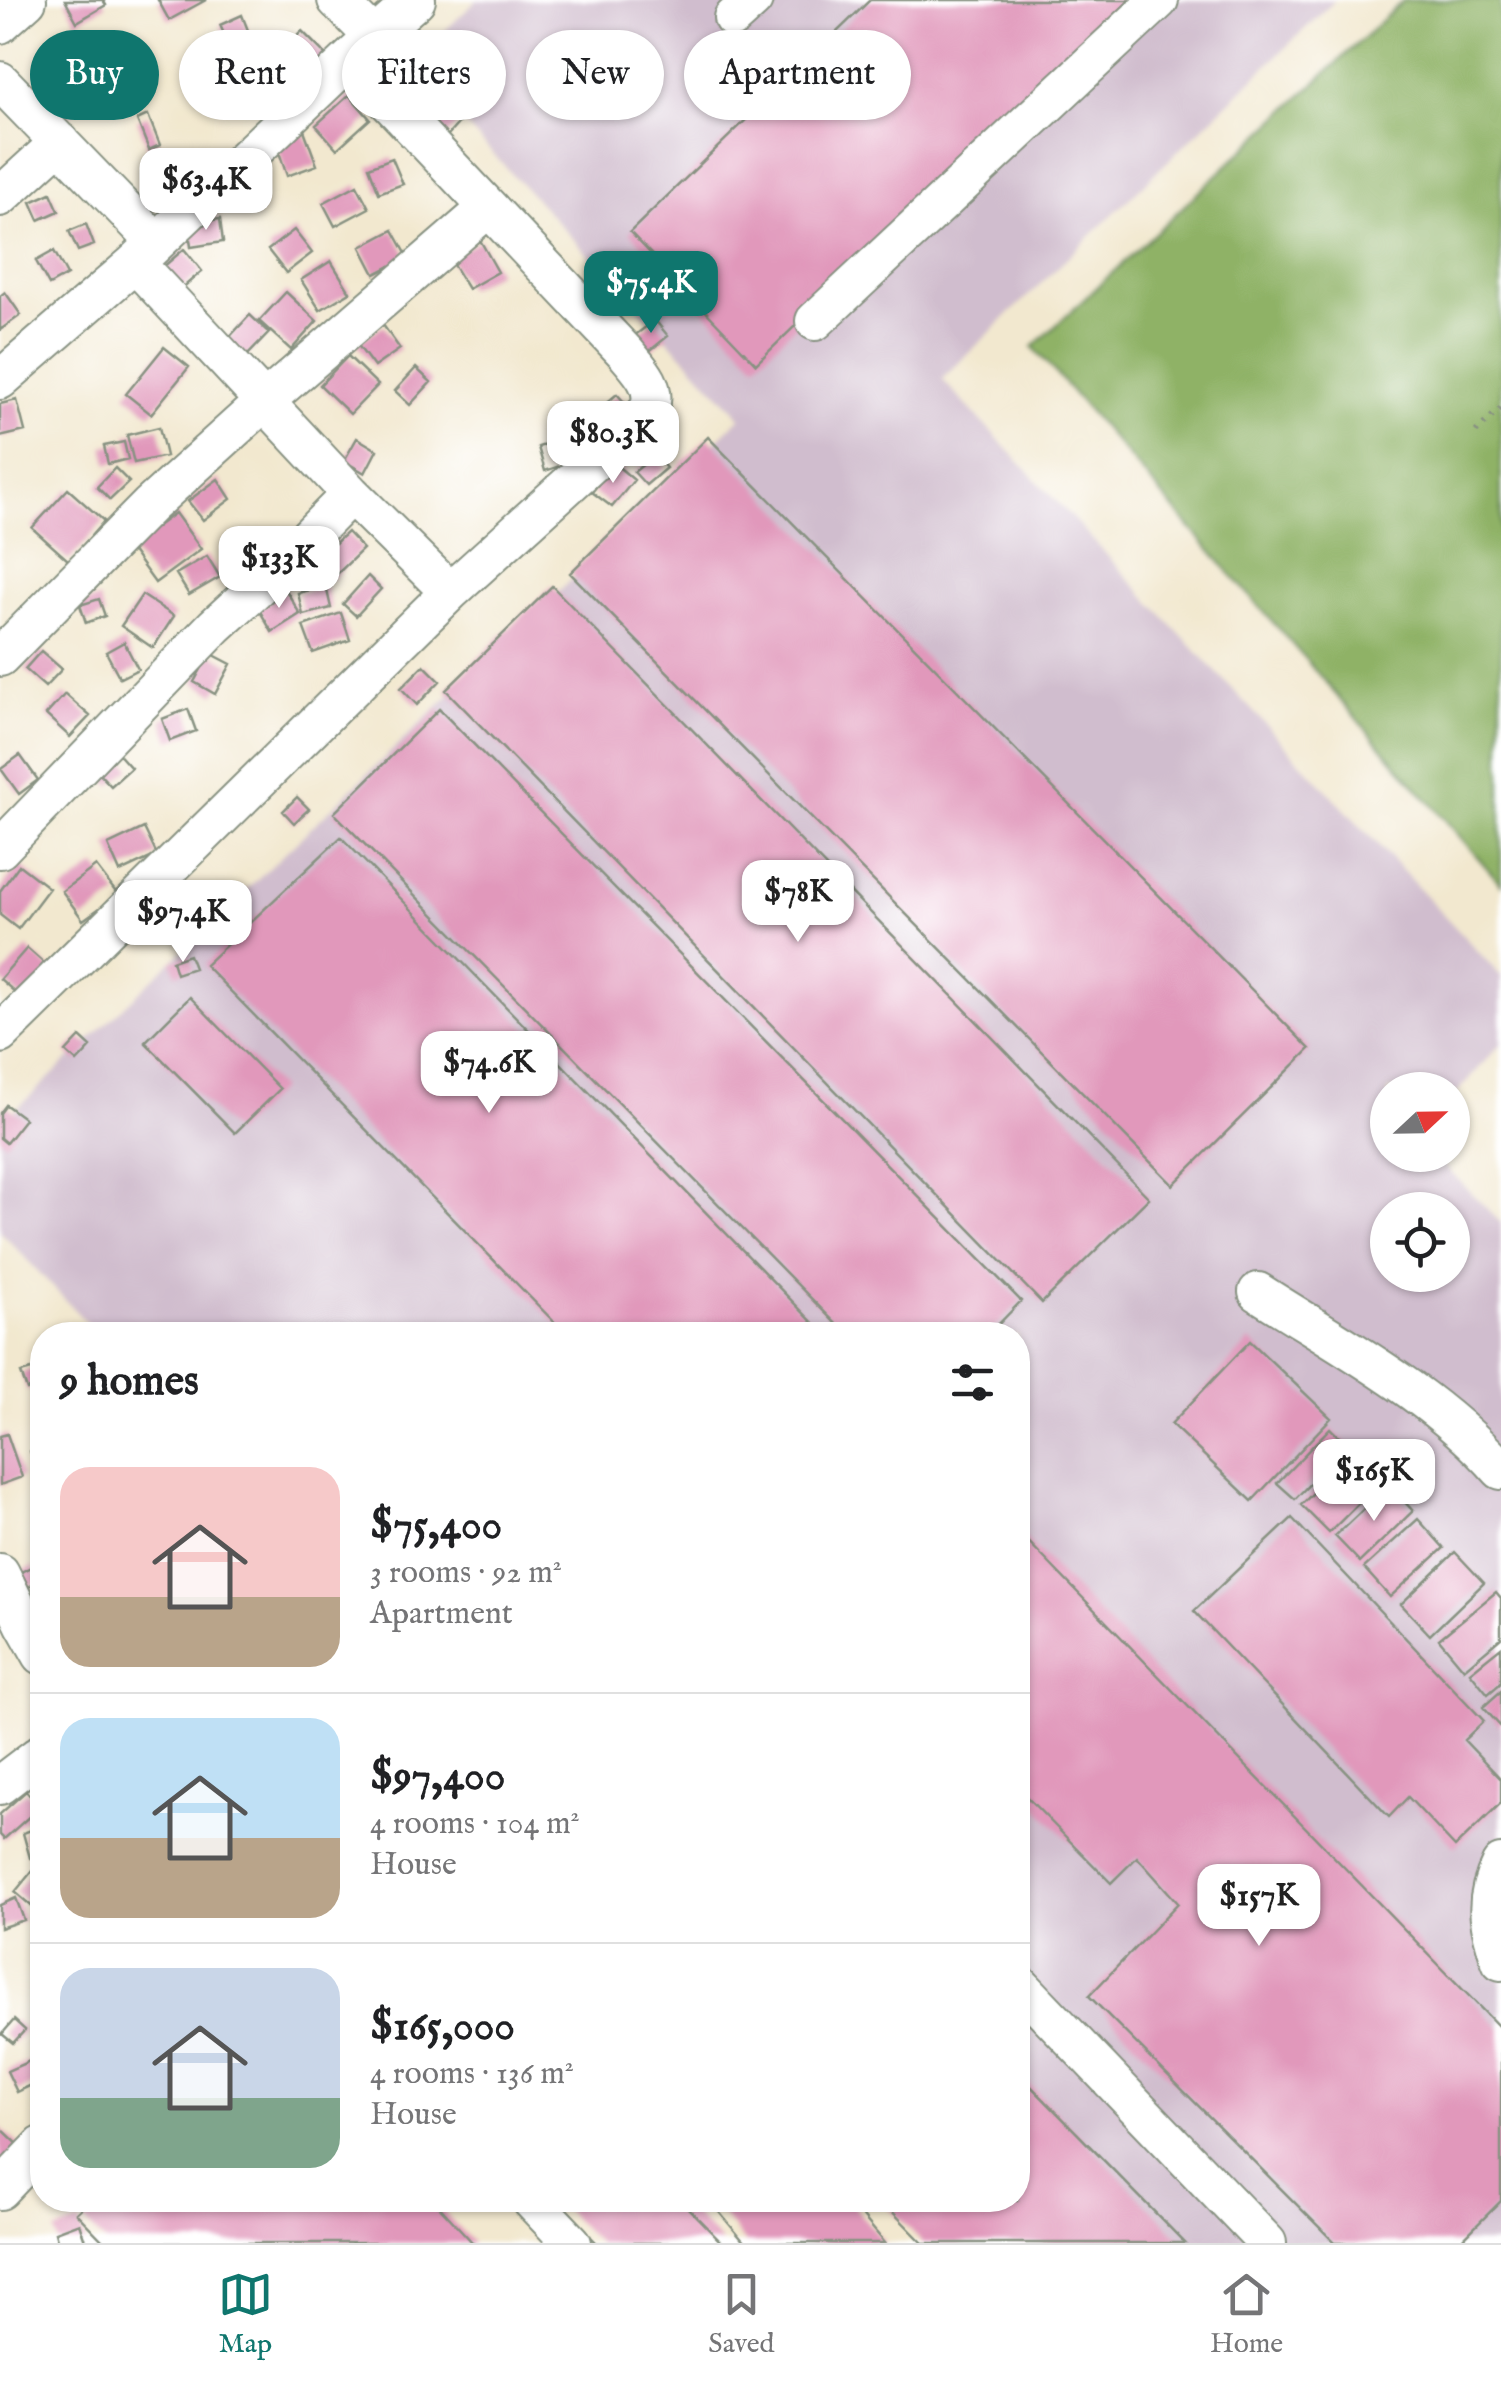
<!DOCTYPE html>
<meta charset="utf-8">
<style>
:root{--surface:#fff;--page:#f2f2f2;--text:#202124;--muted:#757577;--line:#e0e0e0;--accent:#0f766e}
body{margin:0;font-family:"IM FELL English",serif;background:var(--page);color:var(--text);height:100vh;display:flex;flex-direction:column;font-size:38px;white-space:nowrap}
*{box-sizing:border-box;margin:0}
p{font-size:32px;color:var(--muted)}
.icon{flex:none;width:55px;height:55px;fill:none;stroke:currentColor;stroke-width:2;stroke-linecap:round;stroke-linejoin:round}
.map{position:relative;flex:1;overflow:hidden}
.sheet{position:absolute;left:30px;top:1322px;width:1000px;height:890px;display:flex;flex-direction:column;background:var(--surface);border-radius:40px;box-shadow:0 2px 8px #0004}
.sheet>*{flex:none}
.banner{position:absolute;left:30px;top:30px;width:1000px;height:90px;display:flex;gap:20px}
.needle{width:65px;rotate:68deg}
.controls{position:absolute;left:1370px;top:1072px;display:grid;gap:20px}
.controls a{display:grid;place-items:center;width:100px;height:100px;border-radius:50%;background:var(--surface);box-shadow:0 2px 8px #0004;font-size:50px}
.price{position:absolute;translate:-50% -85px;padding:0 22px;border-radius:20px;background:#fff;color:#222;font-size:32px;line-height:65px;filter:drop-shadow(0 2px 5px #0008)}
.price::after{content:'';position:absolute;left:50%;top:60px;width:30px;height:22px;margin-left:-15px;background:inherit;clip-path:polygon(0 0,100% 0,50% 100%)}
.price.current{background:var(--accent);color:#fff}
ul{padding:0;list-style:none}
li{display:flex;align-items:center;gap:30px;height:250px;padding:0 30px}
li+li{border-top:2px solid var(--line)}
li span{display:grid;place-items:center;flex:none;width:280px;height:200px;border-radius:30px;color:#555}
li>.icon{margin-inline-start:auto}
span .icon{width:120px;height:120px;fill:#fffc;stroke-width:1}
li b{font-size:42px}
h2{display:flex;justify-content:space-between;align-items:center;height:120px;padding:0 30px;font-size:42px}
.pill{padding:0 35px;border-radius:45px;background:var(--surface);box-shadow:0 2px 8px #0004;font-size:35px;line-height:90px}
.pill.current{background:var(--accent);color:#fff}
.dock{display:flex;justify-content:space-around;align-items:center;height:140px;border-top:2px solid var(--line);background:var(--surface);font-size:28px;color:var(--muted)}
.dock a{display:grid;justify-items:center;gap:5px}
.dock .current{color:var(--accent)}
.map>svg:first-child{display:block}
.industrial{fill:#d0bdce;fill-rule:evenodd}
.forest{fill:#8fb266;stroke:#57784d;stroke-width:2.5}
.building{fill:#e198bb}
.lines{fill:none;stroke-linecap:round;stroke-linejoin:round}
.minor-casing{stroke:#889282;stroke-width:42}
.path{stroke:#889282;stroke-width:6;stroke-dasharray:2.5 8;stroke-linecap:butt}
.minor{stroke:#fff;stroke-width:38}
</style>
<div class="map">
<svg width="1501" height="2243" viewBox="0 0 1501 2243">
<rect width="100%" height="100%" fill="#fff"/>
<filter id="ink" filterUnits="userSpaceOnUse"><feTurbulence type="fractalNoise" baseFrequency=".01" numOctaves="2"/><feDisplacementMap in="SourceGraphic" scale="20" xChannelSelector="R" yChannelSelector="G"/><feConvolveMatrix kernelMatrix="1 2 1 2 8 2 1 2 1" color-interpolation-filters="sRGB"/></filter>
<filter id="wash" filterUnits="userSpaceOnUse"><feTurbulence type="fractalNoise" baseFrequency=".0048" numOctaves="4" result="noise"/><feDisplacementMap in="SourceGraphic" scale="40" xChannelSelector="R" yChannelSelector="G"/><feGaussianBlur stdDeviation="2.25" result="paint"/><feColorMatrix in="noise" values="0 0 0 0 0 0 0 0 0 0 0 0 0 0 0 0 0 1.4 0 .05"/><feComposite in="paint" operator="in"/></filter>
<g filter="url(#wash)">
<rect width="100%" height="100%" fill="#f2e8cf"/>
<path class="industrial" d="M 477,0 L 1335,0 L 942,379 L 1501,976 L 1501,1044 L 1453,1097 L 1452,1090 L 1388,1090 L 1388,1155 L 1434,1155 L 1501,1223 L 1501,2243 L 957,2243 L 1018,2200 L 1018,1335 L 98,1335 L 0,1231 L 0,1125 L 741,417 L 409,65 ZM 1388,1210 L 1452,1210 L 1452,1275 L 1388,1275 Z"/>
<path class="forest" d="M 1404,0 L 1501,0 L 1501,884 L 1033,347 Z"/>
<g id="blocks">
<path class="building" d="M 65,0 L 103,0 L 106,5 L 77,22 Z
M 158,0 L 206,0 L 169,20 Z
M 870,0 L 1130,0 L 756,364 L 630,232 Z
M 242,15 L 253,43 L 232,52 L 220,25 Z
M 302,31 L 333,62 L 302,92 L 272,61 Z
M 403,53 L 421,71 L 393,100 L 375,81 Z
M 265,62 L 291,88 L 276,103 L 250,76 Z
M 57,72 L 78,110 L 50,125 L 29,87 Z
M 434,88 L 464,117 L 439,145 L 408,115 Z
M 349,95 L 370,119 L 337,149 L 316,125 Z
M 148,115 L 160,145 L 149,150 L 137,120 Z
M 304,130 L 317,165 L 287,176 L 275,140 Z
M 392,158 L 403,184 L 379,193 L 369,167 Z
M 357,185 L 369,208 L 335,226 L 323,203 Z
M 51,193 L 59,211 L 39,220 L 31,202 Z
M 220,219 L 223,242 L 191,247 L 188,224 Z
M 86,224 L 94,245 L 78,251 L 69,231 Z
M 294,230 L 312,253 L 286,273 L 268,250 Z
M 393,230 L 408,257 L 375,274 L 361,247 Z
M 480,240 L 498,272 L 468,289 L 449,258 Z
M 184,249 L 202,271 L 180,290 L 162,268 Z
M 54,251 L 67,275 L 49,285 L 36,261 Z
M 331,261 L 350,292 L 320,310 L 301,280 Z
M 5,292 L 21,315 L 0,330 L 0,296 Z
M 286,292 L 317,321 L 291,350 L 259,321 Z
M 250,315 L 269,333 L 243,360 L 224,343 Z
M 655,320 L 668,336 L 647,353 L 634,336 Z
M 383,325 L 400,349 L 374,367 L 357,344 Z
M 164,347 L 189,367 L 151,414 L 126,394 Z
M 348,356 L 378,385 L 350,414 L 320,385 Z
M 416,368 L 431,382 L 410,405 L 395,391 Z
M 617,394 L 632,411 L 595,442 L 581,425 Z
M 17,400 L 25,431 L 0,437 L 0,404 Z
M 159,427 L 166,456 L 134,463 L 127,435 Z
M 570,437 L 578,460 L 545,471 L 538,447 Z
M 708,437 L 1310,1049 L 1173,1185 L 570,573 Z
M 357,438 L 377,450 L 365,473 L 344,461 Z
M 124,442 L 128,459 L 108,464 L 104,446 Z
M 655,455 L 666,468 L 646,485 L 634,472 Z
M 615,464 L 634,480 L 612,507 L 592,492 Z
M 115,468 L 129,482 L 110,500 L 97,487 Z
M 218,479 L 231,499 L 203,520 L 188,501 Z
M 68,489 L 104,521 L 69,561 L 32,528 Z
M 175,513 L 201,549 L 155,583 L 129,547 Z
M 347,532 L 363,549 L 332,579 L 315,562 Z
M 207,556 L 220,577 L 189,595 L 176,574 Z
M 368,576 L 381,589 L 356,616 L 343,604 Z
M 326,586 L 331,608 L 303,615 L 298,593 Z
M 552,586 L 1149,1198 L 1042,1303 L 446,690 Z
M 286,590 L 300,614 L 272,632 L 258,608 Z
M 142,595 L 174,616 L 153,648 L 121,626 Z
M 99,599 L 105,616 L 86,623 L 80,605 Z
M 341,613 L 350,640 L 313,653 L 303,626 Z
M 124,642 L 138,669 L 120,678 L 106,652 Z
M 41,651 L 62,669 L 45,687 L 25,669 Z
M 210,653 L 231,664 L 215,694 L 194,682 Z
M 424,665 L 440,681 L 417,705 L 401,688 Z
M 65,694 L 90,716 L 70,737 L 46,715 Z
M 188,709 L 196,731 L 170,741 L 162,719 Z
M 439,709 L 1021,1301 L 988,1335 L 847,1335 L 334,813 Z
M 115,750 L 131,768 L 111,786 L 95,769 Z
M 20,755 L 38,780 L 19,794 L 1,769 Z
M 297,797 L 309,809 L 294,823 L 283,811 Z
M 144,828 L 157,855 L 120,872 L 108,845 Z
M 341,837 L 825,1335 L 567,1335 L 205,965 Z
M 19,865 L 49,888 L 18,929 L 0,915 L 0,891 Z
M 96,866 L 118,895 L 83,920 L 62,891 Z
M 183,919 L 196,931 L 184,945 L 171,933 Z
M 27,948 L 53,971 L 26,1002 L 0,979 Z
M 189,955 L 194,968 L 176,974 L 172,961 Z
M 190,997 L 280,1089 L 235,1133 L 145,1042 Z
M 80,1037 L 91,1047 L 77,1062 L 66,1052 Z
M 6,1105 L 25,1119 L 6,1143 L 0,1138 L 0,1113 Z
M 1250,1341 L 1331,1418 L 1252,1501 L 1171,1424 Z
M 42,1367 L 42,1386 L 27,1390 L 21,1373 Z
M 1330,1428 L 1347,1445 L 1295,1499 L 1277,1483 Z
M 7,1434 L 22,1477 L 0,1485 L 0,1436 Z
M 42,1446 L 42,1483 L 30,1451 Z
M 1354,1452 L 1382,1480 L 1329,1533 L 1301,1505 Z
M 1389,1485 L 1413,1511 L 1360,1562 L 1335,1536 Z
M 1292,1518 L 1484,1721 L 1464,1740 L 1501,1779 L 1501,1803 L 1455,1847 L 1408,1797 L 1389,1817 L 1194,1611 Z
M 1418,1519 L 1444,1548 L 1390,1597 L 1364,1568 Z
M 1018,1531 L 1501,2029 L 1501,2201 L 1459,2243 L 1335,2243 L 1089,1996 L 1178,1903 L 1137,1857 L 1111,1883 L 1018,1788 Z
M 1455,1552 L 1484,1583 L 1430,1635 L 1401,1604 Z
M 33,1566 L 40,1581 L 22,1590 L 15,1575 Z
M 1496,1592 L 1501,1598 L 1501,1638 L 1464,1669 L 1439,1639 Z
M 1501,1647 L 1501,1683 L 1488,1694 L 1470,1672 Z
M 1501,1691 L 1501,1727 L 1483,1707 Z
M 26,1791 L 40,1807 L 4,1839 L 0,1835 L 0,1814 Z
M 42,1826 L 42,1854 L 30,1858 L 23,1833 Z
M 33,1870 L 42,1878 L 42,1915 L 15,1892 Z
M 16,1898 L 24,1920 L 0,1928 L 0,1905 Z
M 14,2020 L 25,2030 L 13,2043 L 2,2034 Z
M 34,2059 L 42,2080 L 17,2092 L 7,2071 Z
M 1018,2073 L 1185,2243 L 923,2243 L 881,2200 L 1018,2200 Z
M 0,2127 L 24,2150 L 0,2172 Z
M 90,2200 L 433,2200 L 473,2243 L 105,2243 L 76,2213 Z
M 555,2200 L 680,2200 L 722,2243 L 597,2243 Z
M 709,2200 L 849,2200 L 885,2243 L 745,2243 Z
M 79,2223 L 86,2243 L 58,2243 L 55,2232 Z"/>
</g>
</g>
<g filter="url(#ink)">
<use href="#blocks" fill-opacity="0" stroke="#889282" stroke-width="2.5"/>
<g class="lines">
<defs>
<path id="minor" d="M 337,0 L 374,37 L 349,60
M 733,18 L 753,0
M 0,24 L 27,0
M 374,37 L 416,0
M 0,81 L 156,242
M 0,197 L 60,142
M 135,263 L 351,494 L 450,592
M 815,321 L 1159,0
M 0,380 L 135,263 L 349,60 L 626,353 C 637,367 657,385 650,406 C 649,411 644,415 640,420 L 450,592 L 0,1034
M 0,657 L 150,505 L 265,401 L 488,208
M 0,849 L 215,626 L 272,574 L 351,494
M 1258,1292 C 1342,1346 1434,1394 1501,1470
M 0,1573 L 25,1625 L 42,1655
M 0,1785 L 42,1753
M 1501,1864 C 1483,1900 1488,1923 1501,1961
M 1018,1983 L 1267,2243
M 0,2190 L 42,2146
M 531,2200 L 572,2243"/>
</defs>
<use href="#minor" class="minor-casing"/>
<path class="path" d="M 1476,432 L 1501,408"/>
<use href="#minor" class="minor"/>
</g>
</g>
</svg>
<div class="controls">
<a><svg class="needle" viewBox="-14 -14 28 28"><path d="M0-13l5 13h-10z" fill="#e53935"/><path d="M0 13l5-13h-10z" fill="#757577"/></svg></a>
<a><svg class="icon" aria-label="locate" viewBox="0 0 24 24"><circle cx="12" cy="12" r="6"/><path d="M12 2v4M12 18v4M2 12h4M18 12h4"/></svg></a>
</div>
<b class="price" style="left:206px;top:233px">$63.4K</b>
<b class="price current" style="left:651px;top:336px">$75.4K</b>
<b class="price" style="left:613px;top:486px">$80.3K</b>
<b class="price" style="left:279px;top:611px">$133K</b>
<b class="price" style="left:798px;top:945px">$78K</b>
<b class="price" style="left:183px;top:965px">$97.4K</b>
<b class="price" style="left:489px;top:1116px">$74.6K</b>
<b class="price" style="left:1374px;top:1524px">$165K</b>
<b class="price" style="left:1259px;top:1949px">$157K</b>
<div class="banner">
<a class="pill current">Buy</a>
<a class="pill">Rent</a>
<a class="pill">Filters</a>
<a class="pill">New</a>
<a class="pill">Apartment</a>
</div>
<section class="sheet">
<h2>9 homes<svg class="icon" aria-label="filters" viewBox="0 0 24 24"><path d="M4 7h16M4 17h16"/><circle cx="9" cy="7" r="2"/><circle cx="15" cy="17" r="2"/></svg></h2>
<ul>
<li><span style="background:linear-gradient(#f6c9c9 65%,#b9a48a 0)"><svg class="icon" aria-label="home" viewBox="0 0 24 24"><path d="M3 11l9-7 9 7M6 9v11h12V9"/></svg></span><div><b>$75,400</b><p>3 rooms · 92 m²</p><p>Apartment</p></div></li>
<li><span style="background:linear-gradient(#bfe0f5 60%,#b9a48a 0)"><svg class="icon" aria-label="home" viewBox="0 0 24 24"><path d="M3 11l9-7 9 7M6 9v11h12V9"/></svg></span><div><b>$97,400</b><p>4 rooms · 104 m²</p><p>House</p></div></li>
<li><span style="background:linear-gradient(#c9d6e8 65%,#7fa58c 0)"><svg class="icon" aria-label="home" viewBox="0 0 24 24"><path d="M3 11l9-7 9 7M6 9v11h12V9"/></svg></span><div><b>$165,000</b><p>4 rooms · 136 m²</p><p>House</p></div></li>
</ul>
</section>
</div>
<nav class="dock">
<a class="current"><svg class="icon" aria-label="map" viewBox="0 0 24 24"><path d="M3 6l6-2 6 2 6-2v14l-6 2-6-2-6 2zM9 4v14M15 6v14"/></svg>Map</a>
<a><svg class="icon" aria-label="saved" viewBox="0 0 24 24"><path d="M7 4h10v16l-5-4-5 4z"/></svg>Saved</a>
<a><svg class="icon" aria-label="home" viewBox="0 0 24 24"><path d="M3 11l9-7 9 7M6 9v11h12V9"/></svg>Home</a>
</nav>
